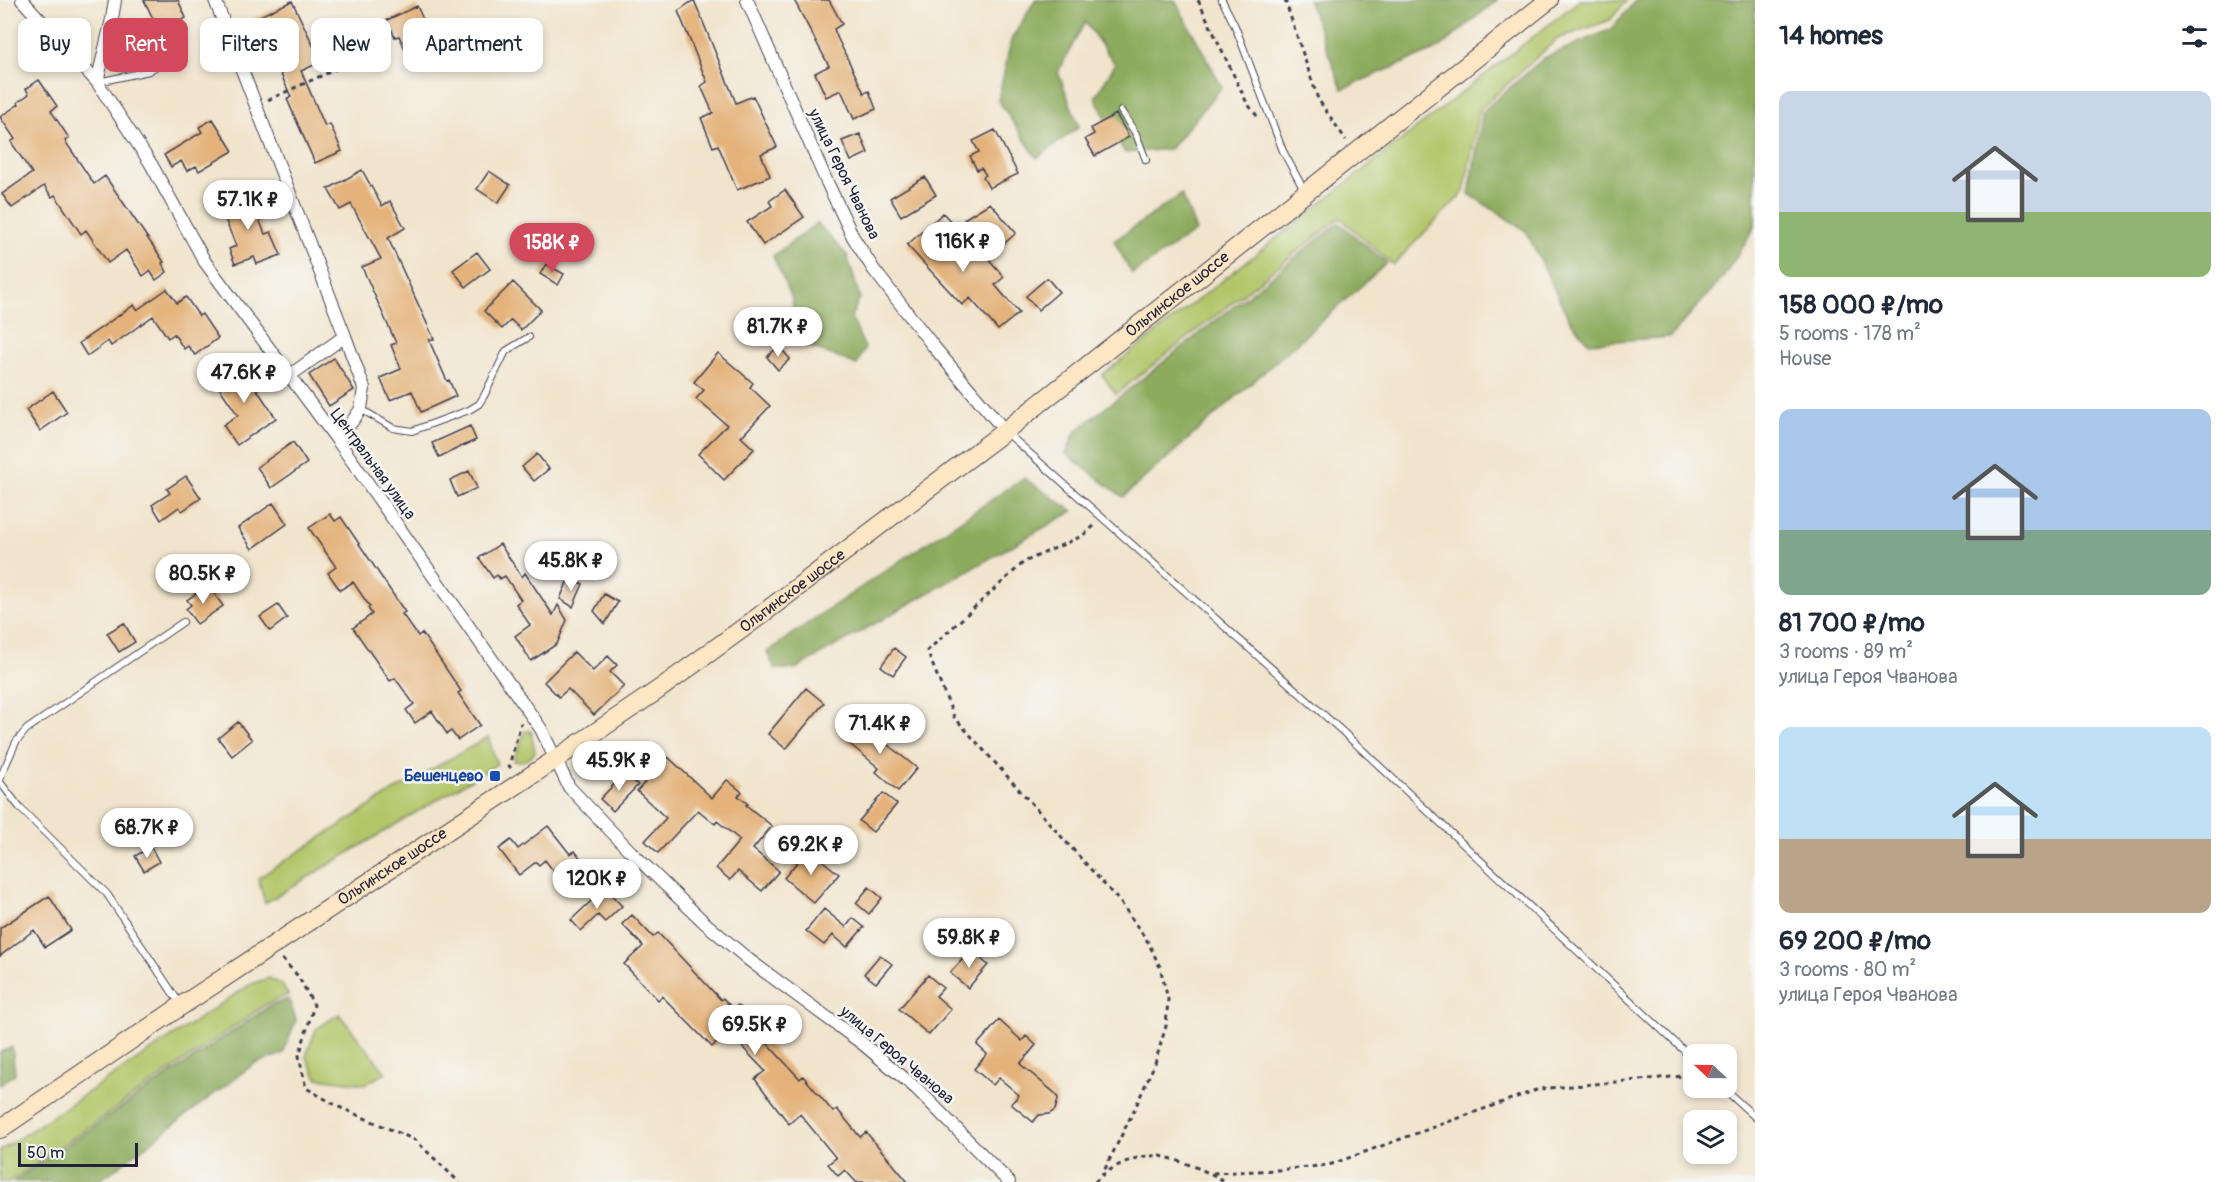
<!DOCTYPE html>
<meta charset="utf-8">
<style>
:root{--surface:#fff;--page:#f2f2f3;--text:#1f2937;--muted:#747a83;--accent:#d1495b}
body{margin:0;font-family:Pangolin,sans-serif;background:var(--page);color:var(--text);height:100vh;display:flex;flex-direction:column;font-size:22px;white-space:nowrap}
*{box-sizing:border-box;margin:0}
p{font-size:20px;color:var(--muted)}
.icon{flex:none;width:33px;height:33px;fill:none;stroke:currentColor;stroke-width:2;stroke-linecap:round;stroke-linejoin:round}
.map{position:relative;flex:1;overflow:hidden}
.details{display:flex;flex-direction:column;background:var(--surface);width:480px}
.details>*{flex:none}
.top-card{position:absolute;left:18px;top:18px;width:570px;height:54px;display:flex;gap:12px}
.needle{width:39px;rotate:292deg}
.buttons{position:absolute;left:1683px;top:1044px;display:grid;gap:12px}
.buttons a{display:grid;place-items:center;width:54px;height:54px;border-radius:12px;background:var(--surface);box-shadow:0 3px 9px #0003;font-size:30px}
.scale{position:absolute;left:18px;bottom:15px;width:120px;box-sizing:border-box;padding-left:6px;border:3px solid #22223b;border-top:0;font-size:16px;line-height:21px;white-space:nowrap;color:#22223b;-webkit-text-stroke:4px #f6f6f2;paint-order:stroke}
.price{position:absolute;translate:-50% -51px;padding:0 14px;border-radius:21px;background:#fff;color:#222;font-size:20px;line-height:39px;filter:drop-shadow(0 2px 3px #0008)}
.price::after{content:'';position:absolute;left:50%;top:36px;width:18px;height:14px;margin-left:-9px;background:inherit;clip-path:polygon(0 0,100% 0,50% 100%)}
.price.active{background:var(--accent);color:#fff}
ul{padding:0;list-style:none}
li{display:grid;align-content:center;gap:12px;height:318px;padding:0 24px}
li span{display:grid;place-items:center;height:186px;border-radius:12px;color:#555}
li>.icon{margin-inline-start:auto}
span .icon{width:108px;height:108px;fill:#fffc;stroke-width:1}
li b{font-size:26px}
h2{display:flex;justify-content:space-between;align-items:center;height:72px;padding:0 24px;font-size:26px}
.pill{padding:0 21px;border-radius:12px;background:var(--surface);box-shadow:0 3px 9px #0003;font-size:21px;line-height:54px}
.pill.active{background:var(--accent);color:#fff}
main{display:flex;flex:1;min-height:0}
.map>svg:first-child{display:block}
.green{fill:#b2c669;stroke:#6a7452;stroke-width:1.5}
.forest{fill:#8dab5d;stroke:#58664c;stroke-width:1.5}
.building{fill:#e4b27a}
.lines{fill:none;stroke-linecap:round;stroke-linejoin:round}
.service-casing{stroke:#413f51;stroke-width:8}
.minor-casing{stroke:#413f51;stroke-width:14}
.secondary-casing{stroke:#413f51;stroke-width:20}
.path{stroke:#413f51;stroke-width:3;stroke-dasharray:4.5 4.5;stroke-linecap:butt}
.service{stroke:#fff;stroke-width:6}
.minor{stroke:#fff;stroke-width:12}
.secondary{stroke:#fce6c4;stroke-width:18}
.transit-dot{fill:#1a4fb4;stroke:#f6f6f2;stroke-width:2}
.labels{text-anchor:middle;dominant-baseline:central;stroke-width:5;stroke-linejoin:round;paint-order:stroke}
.street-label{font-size:16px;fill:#22223b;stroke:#f6f6f2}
.transit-label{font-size:16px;font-weight:bold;fill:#164399;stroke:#f6f6f2;text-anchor:end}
</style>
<main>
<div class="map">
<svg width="1755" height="1182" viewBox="0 0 1755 1182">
<rect width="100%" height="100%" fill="#f6f6f2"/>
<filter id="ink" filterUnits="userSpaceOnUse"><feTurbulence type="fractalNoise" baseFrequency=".0167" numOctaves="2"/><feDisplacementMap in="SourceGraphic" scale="12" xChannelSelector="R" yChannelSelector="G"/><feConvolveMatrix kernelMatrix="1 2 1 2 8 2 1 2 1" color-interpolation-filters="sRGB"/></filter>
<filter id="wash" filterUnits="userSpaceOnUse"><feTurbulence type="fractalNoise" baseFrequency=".008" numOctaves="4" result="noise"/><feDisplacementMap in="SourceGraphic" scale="24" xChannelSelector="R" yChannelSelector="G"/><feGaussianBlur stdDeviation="1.35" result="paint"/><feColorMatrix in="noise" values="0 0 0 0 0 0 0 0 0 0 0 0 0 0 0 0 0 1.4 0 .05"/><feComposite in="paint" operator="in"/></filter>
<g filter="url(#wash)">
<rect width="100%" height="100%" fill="#f1e4cc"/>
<path class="green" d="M 1580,0 L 1627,0 L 1610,20 L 1557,39 L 1480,109 L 1464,192 L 1393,265 L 1340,218 L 1116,394 L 1102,375 Z
M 525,731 L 531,731 L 535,752 C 530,759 522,763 513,761 Z
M 488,737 L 497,764 L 265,903 L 258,878 L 392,792 Z
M 269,978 L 282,985 L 288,995 L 267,1004 L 9,1182 L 0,1182 L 0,1151 L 251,984 Z
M 339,1014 L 386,1073 L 365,1084 L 317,1078 L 306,1056 L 316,1029 Z"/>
<path class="forest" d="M 1035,0 L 1175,0 L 1222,87 L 1170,149 L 1125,153 L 1095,98 L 1115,64 L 1085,22 L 1058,72 L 1079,127 L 1037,158 L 998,100 L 1011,40 Z
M 1308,0 L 1497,0 L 1439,48 L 1342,89 Z
M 1636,0 L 1755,0 L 1755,227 L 1724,276 L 1670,337 L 1589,343 L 1569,319 L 1526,231 L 1469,194 L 1483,111 L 1544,58 L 1611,29 Z
M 1182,194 L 1196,231 L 1132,274 L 1114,241 Z
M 817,223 L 847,255 L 860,298 L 851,317 L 865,348 L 857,365 L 796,341 L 792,299 L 773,256 Z
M 1339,223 L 1387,263 L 1123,497 L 1066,454 L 1075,432 Z
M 1024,478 L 1073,511 L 795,669 L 775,669 L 767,652 L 815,618 Z
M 289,999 L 296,1020 L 283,1054 L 254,1064 L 98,1182 L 13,1182 L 271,1005 Z
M 12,1047 L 15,1074 L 0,1085 L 0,1052 Z"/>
<g id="blocks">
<path class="building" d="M 144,0 L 178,0 L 186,18 L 159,31 Z
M 694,0 L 736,103 L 753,96 L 777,147 L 761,154 L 770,176 L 737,190 L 718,145 L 713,147 L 701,118 L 713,113 L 701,86 L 707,82 L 678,11 Z
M 794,0 L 829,0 L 842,24 L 834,29 L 838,39 L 864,93 L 869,91 L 876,109 L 854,119 L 841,90 L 826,97 L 815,73 L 829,66 Z
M 292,1 L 321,62 L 301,71 L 325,126 L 330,124 L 342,151 L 315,163 L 287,99 L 291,97 L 266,41 L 263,42 L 253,19 Z
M 417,6 L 432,39 L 406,51 L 399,36 L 395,37 L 387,20 Z
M 39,80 L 57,106 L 51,111 L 69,138 L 65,141 L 94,184 L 105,176 L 164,262 L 162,263 L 167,272 L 156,280 L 150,271 L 143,276 L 126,250 L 108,263 L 86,230 L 81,234 L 55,195 L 52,197 L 44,186 L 12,208 L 2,194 L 32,173 L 11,142 L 15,139 L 0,117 L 19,104 L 18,102 L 29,94 L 26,89 Z
M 1116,114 L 1129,137 L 1095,156 L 1085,139 L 1094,134 L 1091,128 Z
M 213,119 L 233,151 L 199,171 L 196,166 L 187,171 L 181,161 L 171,167 L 164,155 L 202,132 L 199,127 Z
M 995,130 L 1018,174 L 989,188 L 983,177 L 986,175 L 981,168 L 977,170 L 970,156 L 979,152 L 973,141 Z
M 860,134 L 868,153 L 851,161 L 842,141 Z
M 362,170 L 382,206 L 390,201 L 405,228 L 388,238 L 434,339 L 429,340 L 447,381 L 449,380 L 456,396 L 421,412 L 412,391 L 390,400 L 380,378 L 401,369 L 391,345 L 396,343 L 362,267 L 381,259 L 351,204 L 340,210 L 328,189 Z
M 489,171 L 510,185 L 498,203 L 477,189 Z
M 925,177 L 936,195 L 901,216 L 890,198 Z
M 785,190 L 804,217 L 763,245 L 747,222 L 772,206 L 769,201 Z
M 248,192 L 265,234 L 271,232 L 281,255 L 257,264 L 254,257 L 235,264 L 229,249 L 236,246 L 219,204 Z
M 990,203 L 1016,233 L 994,253 L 964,219 Z
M 943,213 L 953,224 L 941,234 L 967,262 L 981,250 L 1004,277 L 995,285 L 1019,313 L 998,330 L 970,298 L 962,305 L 907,245 Z
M 477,252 L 490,269 L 466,287 L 453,270 Z
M 546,264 L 564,274 L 558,285 L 540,274 Z
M 1047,278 L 1059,292 L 1038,310 L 1026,296 Z
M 513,282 L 541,310 L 521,330 L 511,320 L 502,329 L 484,311 Z
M 167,289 L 177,303 L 186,297 L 199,316 L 202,314 L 218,338 L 195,355 L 188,346 L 184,349 L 174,334 L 168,338 L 153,316 L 111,346 L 108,341 L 87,356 L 79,343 L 134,305 L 137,310 Z
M 779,346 L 790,359 L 778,370 L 767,357 Z
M 718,353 L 753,383 L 750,387 L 770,406 L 741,437 L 754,449 L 724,480 L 698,454 L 727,425 L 696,399 L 704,390 L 694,382 Z
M 334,358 L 354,390 L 329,406 L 309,375 Z
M 237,360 L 276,418 L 237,445 L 223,425 L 238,415 L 218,386 L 223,382 L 217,374 Z
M 53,391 L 67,412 L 40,431 L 26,410 Z
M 470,426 L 476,440 L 439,457 L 432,443 Z
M 293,442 L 307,463 L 271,488 L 257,467 Z
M 537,454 L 549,469 L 534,481 L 522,467 Z
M 469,471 L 477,488 L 457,497 L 450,480 Z
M 186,476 L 201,498 L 182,511 L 179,507 L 161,520 L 152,505 L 170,493 L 167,489 Z
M 273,503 L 287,524 L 252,549 L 238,528 Z
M 330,514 L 335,521 L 341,517 L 405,612 L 402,614 L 418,636 L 422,633 L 461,691 L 458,693 L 480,725 L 458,740 L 451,731 L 447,734 L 432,711 L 415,723 L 406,710 L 414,704 L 395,678 L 390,681 L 353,628 L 372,614 L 368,608 L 370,607 L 353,582 L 340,590 L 328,573 L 336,567 L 309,528 Z
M 500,544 L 522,577 L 525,573 L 553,615 L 558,605 L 567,620 L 557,644 L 531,661 L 515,636 L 530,625 L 516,604 L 521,600 L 505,576 L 500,579 L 497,575 L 493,578 L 479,558 Z
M 569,578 L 583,584 L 573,607 L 560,599 Z
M 208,585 L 223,606 L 197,624 L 186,609 L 191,605 L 187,600 Z
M 604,594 L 618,602 L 605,624 L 594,611 Z
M 278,605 L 287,618 L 270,631 L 260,617 Z
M 124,623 L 135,642 L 119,652 L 107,633 Z
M 894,648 L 906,657 L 893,675 L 881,666 Z
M 574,652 L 593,671 L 608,656 L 617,665 L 610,672 L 624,686 L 594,715 L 568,689 L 559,697 L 544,682 Z
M 806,688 L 824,703 L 786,749 L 768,734 Z
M 855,719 L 917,768 L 898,791 L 876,772 L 879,768 L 840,736 Z
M 238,722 L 252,740 L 232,756 L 218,738 Z
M 668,757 L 712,798 L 727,780 L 742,792 L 738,796 L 748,804 L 746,805 L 772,826 L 753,849 L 779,871 L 762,891 L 738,871 L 730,880 L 716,868 L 740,840 L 717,821 L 715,824 L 698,810 L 658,853 L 645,841 L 666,818 L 637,791 Z
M 625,773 L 638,785 L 613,811 L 600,799 Z
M 883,793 L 897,804 L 873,832 L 859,821 Z
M 548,826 L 570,854 L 575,851 L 592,873 L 569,891 L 545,860 L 539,865 L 536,862 L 519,875 L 499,849 L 511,840 L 518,849 Z
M 151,847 L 159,862 L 144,871 L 135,856 Z
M 808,849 L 839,874 L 814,903 L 784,878 Z
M 869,887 L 882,898 L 869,914 L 856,903 Z
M 605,888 L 622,906 L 605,922 L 598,915 L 581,931 L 571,920 Z
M 49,896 L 71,930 L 45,947 L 34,930 L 0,956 L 0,928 Z
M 824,909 L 846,927 L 853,918 L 864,927 L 847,947 L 833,935 L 824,945 L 806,931 Z
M 632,915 L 653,937 L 658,933 L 721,1000 L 723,998 L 733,1009 L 738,1005 L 747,1014 L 743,1017 L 800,1079 L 803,1076 L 833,1112 L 837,1109 L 860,1137 L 866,1132 L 908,1182 L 856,1182 L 845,1170 L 838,1176 L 828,1164 L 836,1158 L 800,1114 L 789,1124 L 755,1079 L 765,1071 L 728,1032 L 712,1047 L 662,996 L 658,1000 L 624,964 L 643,946 L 622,924 Z
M 971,950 L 988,965 L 968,988 L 950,973 Z
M 880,955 L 892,964 L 876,983 L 864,974 Z
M 928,975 L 943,988 L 936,996 L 951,1009 L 929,1035 L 899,1009 Z
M 999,1020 L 1022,1041 L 1026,1036 L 1036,1045 L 1020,1064 L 1057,1095 L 1058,1099 L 1055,1110 L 1049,1114 L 1039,1115 L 1033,1122 L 1011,1104 L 1019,1095 L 999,1078 L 993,1085 L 974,1069 L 987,1054 L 977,1045 Z"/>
</g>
</g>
<g filter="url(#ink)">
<use href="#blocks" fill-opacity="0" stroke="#413f51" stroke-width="1.5"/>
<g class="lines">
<defs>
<path id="service" d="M 1222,0 L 1235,26 L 1283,151 L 1305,192
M 98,82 L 149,71 L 178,52
M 1121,111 L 1136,134 L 1146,160
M 361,409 L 393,428 L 412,431 L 469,410 L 479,404 L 484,396 L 506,351 L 529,337
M 1007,433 L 1342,731 L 1694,1060
M 0,778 L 16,742 L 27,729 L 183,622
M 0,782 L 20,808 L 107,894 L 180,1004
M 1723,1088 L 1755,1117"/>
<path id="minor" d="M 22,0 L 97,82 L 151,164 L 205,262 L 338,441 L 541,729 L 569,787 L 631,852 L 705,923 L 749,960 L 863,1044 L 917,1089 L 1009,1182
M 215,0 L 345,336 L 289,376
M 747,0 L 826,180 L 853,237 L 874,270 L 934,347 L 1005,431
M 97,82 L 112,19 L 115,0
M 338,441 L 361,409 L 364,388 L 345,336"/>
<g id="secondary">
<path id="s1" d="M 0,1129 L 181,1006 L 556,759 L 658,690 L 742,629 L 1005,431 L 1549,0"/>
</g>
</defs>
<use href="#service" class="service-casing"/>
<use href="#minor" class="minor-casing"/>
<use href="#secondary" class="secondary-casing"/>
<path class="path" d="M 1198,0 L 1247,103 L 1257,116
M 1285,0 L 1318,99 L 1346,140
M 268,100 L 389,45
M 1094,526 L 1082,536 L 1024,562 L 927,651 L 954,717 L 1121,903 L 1148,942 L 1160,967 L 1168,999 L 1166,1026 L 1155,1063 L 1136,1106 L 1102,1175
M 511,768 L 509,766 L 521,723
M 282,959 L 298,976 L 314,1005 L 299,1056 L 306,1088 L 339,1107 L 415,1140 L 459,1182
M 1213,1173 L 1278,1170 L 1329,1165 L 1539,1089 L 1694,1075
M 1095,1182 C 1110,1166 1138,1154 1159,1156 C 1175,1158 1213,1173 1225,1182"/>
<use href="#service" class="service"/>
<use href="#minor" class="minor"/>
<use href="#secondary" class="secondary"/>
</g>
</g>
<rect class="transit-dot" x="489" y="770" width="12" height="12" rx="3"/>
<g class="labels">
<g class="street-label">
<text transform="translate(844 174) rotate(64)">улица Героя Чванова</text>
<text stroke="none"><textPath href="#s1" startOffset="1444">Ольгинское шоссе</textPath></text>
<text transform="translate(373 464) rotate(54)">Центральная улица</text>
<text stroke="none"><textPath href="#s1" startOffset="958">Ольгинское шоссе</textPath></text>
<text stroke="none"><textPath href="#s1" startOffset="472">Ольгинское шоссе</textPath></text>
<text transform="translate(897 1055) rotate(40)">улица Героя Чванова</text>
</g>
<g class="transit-label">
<text x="483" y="776">Бешенцево</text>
</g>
</g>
</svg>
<div class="buttons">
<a><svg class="needle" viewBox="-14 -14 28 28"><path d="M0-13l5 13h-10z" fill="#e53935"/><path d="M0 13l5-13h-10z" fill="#747a83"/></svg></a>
<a><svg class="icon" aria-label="layers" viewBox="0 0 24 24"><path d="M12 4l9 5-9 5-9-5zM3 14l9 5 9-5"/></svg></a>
</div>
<div class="scale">50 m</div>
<b class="price" style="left:248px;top:231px">57.1K ₽</b>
<b class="price" style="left:963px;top:273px">116K ₽</b>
<b class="price active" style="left:552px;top:274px">158K ₽</b>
<b class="price" style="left:778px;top:358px">81.7K ₽</b>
<b class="price" style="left:244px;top:404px">47.6K ₽</b>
<b class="price" style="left:571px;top:592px">45.8K ₽</b>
<b class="price" style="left:203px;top:605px">80.5K ₽</b>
<b class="price" style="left:880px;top:755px">71.4K ₽</b>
<b class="price" style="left:619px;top:792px">45.9K ₽</b>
<b class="price" style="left:147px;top:859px">68.7K ₽</b>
<b class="price" style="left:811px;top:876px">69.2K ₽</b>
<b class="price" style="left:597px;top:910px">120K ₽</b>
<b class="price" style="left:969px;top:969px">59.8K ₽</b>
<b class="price" style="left:755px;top:1056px">69.5K ₽</b>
<div class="top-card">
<a class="pill">Buy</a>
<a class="pill active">Rent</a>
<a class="pill">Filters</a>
<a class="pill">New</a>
<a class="pill">Apartment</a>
</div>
</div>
<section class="details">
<h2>14 homes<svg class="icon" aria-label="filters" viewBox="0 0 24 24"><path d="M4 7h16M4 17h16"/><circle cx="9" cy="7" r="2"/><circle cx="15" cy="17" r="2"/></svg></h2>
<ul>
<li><span style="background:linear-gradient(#c9d6e8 65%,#8fb573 0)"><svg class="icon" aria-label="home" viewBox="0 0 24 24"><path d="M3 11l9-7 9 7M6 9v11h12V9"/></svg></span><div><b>158 000 ₽/mo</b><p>5 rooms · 178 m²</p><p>House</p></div></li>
<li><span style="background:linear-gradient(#a9c7e8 65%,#7fa58c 0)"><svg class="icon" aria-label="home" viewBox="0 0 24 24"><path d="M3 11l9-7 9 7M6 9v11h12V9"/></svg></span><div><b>81 700 ₽/mo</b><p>3 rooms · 89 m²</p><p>улица Героя Чванова</p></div></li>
<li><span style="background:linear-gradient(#bfe0f5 60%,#b9a48a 0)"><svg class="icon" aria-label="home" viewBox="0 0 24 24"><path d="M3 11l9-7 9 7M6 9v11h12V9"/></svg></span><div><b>69 200 ₽/mo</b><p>3 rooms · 80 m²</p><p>улица Героя Чванова</p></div></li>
</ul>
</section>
</main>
